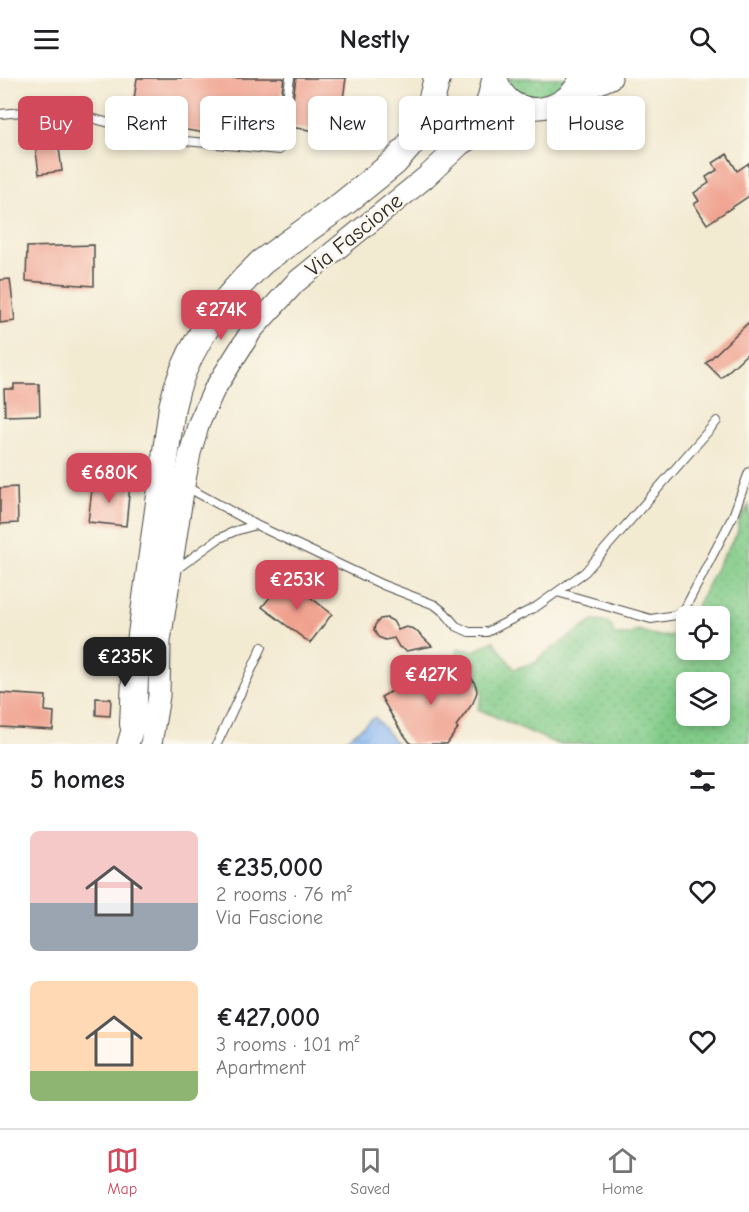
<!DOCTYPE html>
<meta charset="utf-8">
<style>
:root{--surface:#fff;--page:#f6f6f6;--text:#202124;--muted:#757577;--line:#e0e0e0;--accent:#d1495b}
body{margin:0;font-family:"Comic Neue",sans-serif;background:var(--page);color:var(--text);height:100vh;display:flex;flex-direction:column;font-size:22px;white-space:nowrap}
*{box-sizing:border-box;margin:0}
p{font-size:20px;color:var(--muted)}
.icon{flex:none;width:33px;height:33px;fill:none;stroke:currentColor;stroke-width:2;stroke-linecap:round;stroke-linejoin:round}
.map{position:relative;height:666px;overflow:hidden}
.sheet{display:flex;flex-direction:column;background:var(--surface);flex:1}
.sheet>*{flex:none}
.hud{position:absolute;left:18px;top:18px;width:714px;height:54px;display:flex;gap:12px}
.controls{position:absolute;left:676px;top:528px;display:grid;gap:12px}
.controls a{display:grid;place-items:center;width:54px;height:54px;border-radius:9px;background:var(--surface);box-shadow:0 3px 9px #0003;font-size:30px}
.price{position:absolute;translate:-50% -51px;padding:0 14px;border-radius:12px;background:var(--accent);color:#fff;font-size:20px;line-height:39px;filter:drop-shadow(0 2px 3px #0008)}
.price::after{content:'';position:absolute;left:50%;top:36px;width:18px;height:14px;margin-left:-9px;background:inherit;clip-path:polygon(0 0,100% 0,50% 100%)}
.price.active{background:#222;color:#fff}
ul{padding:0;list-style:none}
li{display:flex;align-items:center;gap:18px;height:150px;padding:0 30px}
li span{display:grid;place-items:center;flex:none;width:168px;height:120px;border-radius:9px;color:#555}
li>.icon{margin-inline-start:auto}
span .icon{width:72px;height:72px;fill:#fffc;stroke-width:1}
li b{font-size:26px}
h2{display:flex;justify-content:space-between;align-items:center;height:72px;padding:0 30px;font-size:26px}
.tag{padding:0 21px;border-radius:9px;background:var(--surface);box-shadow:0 3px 9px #0003;font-size:21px;line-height:54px}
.tag.active{background:var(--accent);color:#fff}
header{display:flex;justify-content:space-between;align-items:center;height:78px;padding:0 30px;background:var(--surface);font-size:27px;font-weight:800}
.tab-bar{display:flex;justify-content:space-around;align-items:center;height:84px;border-top:2px solid var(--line);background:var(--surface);font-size:16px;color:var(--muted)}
.tab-bar a{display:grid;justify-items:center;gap:3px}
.tab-bar .active{color:var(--accent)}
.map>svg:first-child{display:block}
.grass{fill:url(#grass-dots);stroke:#567b5a;stroke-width:1.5;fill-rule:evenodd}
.water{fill:url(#water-ripples);stroke:#59708e;stroke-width:1.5}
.building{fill:#f0a18e}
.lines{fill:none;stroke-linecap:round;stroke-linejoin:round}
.lane-casing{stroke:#494844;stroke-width:10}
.secondary-casing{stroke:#494844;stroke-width:23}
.highway-casing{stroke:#494844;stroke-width:28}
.lane{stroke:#fff;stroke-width:8}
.secondary{stroke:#fff;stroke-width:21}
.highway{stroke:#fff;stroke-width:26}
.labels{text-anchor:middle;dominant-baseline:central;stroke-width:4.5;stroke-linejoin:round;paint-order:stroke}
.street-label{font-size:22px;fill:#2b2b2b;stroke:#fbf7ec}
</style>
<header><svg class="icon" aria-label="menu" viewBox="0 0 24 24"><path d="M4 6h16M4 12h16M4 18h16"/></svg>Nestly<svg class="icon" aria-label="search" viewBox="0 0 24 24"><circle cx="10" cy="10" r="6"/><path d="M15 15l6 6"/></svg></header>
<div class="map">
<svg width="749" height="666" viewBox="0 0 749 666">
<defs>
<pattern id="grass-dots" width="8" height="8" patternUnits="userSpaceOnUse" patternTransform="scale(1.5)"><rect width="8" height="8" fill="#81cb88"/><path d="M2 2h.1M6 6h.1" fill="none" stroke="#70ae76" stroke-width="1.8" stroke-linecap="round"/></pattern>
<pattern id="water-ripples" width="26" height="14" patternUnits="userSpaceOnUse" patternTransform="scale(1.5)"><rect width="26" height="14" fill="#87b6f2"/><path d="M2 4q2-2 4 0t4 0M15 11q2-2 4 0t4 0" fill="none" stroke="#6f94c4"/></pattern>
</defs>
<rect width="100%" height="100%" fill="#fbf7ec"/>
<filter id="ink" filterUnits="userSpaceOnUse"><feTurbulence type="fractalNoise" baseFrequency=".0167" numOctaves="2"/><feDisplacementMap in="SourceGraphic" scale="12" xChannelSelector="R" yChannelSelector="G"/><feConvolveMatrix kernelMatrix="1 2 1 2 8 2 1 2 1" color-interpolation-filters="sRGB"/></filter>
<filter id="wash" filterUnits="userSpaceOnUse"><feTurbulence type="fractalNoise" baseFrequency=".008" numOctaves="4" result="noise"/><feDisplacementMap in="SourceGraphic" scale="24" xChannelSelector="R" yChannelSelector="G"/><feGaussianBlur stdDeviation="1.35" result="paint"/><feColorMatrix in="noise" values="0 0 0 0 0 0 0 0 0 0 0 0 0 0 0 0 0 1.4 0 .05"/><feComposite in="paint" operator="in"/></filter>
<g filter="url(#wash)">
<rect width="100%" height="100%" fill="#f3ead2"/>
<path class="grass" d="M 508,0 L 571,0 L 548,21 C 529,20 516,20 508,0 Z
M 749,427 L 749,666 L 557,666 L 478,631 L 483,614 L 465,588 L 459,585 L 456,579 L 458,570 L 474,573 L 494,563 L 514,591 L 537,584 L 540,579 L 593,543 L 608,544 L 612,550 L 614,557 L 629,557 L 638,552 C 658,559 667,562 687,551 L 687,572 L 720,572 L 720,538 L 692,538 L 717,488 L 737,456 L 739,443 ZM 687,604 L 720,604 L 720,638 L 687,638 Z"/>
<path class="water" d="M 375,639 L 397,666 L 340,666 Z"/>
<g id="blocks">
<path class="building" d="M 137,0 L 284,0 L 275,56 L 260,64 L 131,43 Z
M 296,0 L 346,0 L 338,56 L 289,49 Z
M 58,62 L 62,93 L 39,96 L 35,65 Z
M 727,76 L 737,93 L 749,85 L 749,118 L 707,146 L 694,126 L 699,123 L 694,115 L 709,105 L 706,99 L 717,92 L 713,85 Z
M 94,167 L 94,208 L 26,203 L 27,169 Z
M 10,201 L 15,243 L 0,245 L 0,202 Z
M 749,244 L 749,274 L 721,300 L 706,285 Z
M 14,306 L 39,306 L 40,337 L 5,338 L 4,311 L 14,311 Z
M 93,403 L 130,407 L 126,448 L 88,444 Z
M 17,409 L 18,445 L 0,446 L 0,410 Z
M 283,503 L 291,509 L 293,506 L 332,536 L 310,565 L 262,529 Z
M 387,540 L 393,543 L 398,552 L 406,549 L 414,551 L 432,568 L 406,573 L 399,569 L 394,560 L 385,562 L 378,559 L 374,552 L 375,547 L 380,541 Z
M 439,587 L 448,603 L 467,592 L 476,608 L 477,614 L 473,625 L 456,648 L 458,650 L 447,666 L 411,666 L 399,650 L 381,619 Z
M 0,615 L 46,618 L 45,633 L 54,634 L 53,652 L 0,649 Z
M 96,620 L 111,621 L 110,638 L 96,637 Z"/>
</g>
</g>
<g filter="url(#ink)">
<use href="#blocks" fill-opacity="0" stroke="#494844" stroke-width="1.5"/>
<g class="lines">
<defs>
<path id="lane" d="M 0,36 L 56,31 L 175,62 L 279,72 L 290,0
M 185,408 L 256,447 L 383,507 L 435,527 L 445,535 L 456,548 L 469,554 L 487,554 L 536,529 L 585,494 L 717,343
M 174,493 L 218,461 L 235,453 L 256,447
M 557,514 L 651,541 L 682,536 L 733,438 L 749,394
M 217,666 L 262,569"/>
<path id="secondary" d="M 497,0 C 507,43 565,38 580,0
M 570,18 L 611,0
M 463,63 L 487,24 L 493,0
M 128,666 L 138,632
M 151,666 L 159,618 L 160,563 L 184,407 L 190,375 L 199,345 L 214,312 L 252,252 L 296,204 L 426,99 L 461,66 L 500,43 L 528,30"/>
<path id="highway" d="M 133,646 L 135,601 L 172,329 C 184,272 220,224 262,184 L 344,125 L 395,84 L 410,67 L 429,32 L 437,0"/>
</defs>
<use href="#lane" class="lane-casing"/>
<use href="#secondary" class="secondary-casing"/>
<use href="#highway" class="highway-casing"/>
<use href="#lane" class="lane"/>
<use href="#secondary" class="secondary"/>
<use href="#highway" class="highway"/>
</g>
</g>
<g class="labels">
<g class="street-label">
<text transform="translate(354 157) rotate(-39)">Via Fascione</text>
</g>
</g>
</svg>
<div class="controls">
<a><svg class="icon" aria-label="locate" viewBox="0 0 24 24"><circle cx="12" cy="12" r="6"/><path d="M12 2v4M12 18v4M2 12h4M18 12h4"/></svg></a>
<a><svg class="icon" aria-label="layers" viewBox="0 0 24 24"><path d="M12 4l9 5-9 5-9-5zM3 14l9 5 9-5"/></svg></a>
</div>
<b class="price" style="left:221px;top:263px">€274K</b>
<b class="price" style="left:109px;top:426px">€680K</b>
<b class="price" style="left:297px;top:533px">€253K</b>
<b class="price active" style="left:125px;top:610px">€235K</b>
<b class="price" style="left:431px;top:628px">€427K</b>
<div class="hud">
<a class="tag active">Buy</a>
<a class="tag">Rent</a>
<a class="tag">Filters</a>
<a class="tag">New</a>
<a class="tag">Apartment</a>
<a class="tag">House</a>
</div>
</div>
<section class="sheet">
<h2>5 homes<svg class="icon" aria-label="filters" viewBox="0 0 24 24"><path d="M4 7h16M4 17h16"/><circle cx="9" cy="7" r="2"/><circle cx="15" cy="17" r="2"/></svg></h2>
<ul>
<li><span style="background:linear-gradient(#f6c9c9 60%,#9aa5b1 0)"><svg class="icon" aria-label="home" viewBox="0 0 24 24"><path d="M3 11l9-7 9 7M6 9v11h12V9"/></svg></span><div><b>€235,000</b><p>2 rooms · 76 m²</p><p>Via Fascione</p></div><svg class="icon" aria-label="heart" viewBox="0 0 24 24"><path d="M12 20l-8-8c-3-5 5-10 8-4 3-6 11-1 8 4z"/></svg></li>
<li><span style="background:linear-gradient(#ffd9b3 75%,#8fb573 0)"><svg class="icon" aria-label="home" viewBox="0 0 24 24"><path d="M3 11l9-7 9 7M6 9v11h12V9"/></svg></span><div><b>€427,000</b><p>3 rooms · 101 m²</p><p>Apartment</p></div><svg class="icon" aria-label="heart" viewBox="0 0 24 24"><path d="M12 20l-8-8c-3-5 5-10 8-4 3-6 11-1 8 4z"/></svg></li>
</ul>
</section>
<nav class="tab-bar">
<a class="active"><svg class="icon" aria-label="map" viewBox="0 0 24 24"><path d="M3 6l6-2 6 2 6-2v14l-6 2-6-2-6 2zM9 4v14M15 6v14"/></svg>Map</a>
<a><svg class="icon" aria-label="saved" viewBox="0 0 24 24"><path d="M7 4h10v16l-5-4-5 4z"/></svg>Saved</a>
<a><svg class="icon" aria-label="home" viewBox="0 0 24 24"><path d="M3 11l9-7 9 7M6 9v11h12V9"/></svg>Home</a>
</nav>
